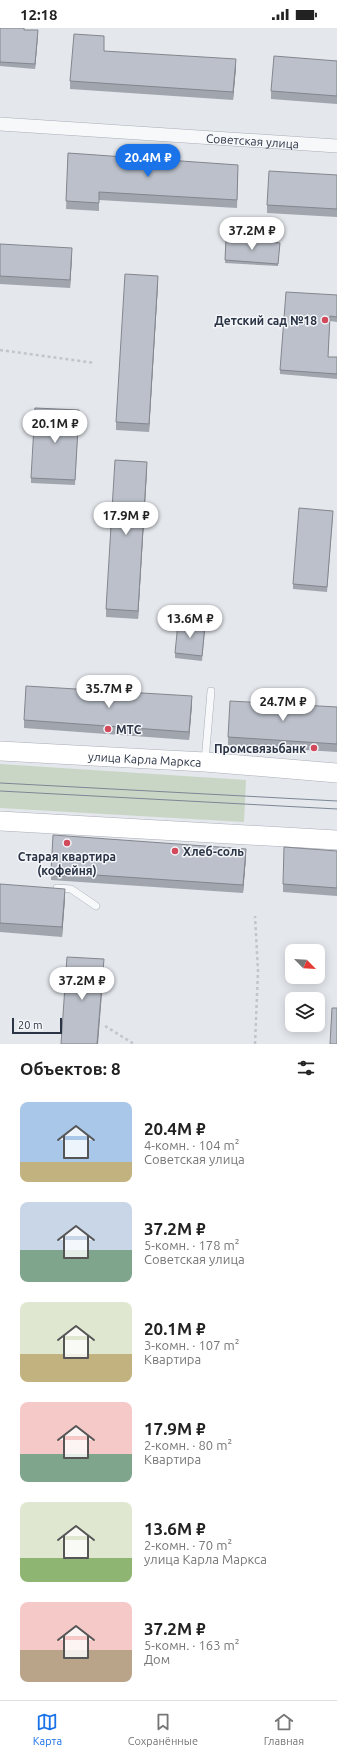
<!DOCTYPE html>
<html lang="ru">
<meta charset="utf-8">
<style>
:root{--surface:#fff;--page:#f6f6f6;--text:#222;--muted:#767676;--line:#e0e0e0;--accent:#1a73e8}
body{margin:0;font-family:Ubuntu,sans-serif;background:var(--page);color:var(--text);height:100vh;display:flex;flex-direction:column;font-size:15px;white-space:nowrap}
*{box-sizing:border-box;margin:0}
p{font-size:13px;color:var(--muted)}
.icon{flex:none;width:22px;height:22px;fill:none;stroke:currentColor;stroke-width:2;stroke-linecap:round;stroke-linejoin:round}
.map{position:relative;height:1016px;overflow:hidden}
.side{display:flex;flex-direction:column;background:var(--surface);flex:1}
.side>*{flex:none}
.needle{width:26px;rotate:114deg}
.tools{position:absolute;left:285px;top:916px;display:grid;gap:8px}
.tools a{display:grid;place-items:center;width:40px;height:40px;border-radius:8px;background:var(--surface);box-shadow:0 2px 10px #0003;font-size:20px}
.scale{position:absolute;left:12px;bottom:10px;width:50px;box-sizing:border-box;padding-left:4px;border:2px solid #2b3445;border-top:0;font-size:11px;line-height:14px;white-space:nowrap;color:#2b3445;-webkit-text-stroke:3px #f4f6f9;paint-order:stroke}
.price{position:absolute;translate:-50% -34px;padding:0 9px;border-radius:14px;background:#fff;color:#222;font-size:13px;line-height:26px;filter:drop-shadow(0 1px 2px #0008)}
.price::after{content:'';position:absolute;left:50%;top:24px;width:12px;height:9px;margin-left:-6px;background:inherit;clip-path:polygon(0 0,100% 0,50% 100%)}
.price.on{background:var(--accent);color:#fff}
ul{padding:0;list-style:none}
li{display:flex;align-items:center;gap:12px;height:100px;padding:0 20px}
li span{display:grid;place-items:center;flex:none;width:112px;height:80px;border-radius:8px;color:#555}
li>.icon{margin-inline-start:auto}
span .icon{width:48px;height:48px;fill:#fffc;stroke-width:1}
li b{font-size:17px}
h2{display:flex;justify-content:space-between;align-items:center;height:48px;padding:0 20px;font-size:17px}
.status{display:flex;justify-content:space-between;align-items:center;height:28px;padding:0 20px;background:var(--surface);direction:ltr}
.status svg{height:11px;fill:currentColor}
.menu{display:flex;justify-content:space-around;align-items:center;height:56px;border-top:1px solid var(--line);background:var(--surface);font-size:11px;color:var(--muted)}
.menu a{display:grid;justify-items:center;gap:2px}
.menu .on{color:var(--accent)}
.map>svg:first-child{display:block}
.green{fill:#c9d6c5}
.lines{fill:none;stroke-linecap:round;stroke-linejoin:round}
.lane-casing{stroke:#a9aeb7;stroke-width:8}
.street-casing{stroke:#a9aeb7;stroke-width:14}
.secondary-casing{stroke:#a9aeb7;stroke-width:20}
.path{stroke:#c2c5cb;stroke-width:2.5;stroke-dasharray:3 3;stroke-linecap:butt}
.lane{stroke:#f7f8fa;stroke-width:7}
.street{stroke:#f7f8fa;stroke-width:13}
.secondary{stroke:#fff;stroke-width:19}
.tram{stroke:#7d8696;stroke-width:1}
.wall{fill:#a1a5ae}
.shaded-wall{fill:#83868d}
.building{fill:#bbc0ca;stroke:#83868d}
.poi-dot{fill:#d1495b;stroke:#f4f6f9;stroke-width:1.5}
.labels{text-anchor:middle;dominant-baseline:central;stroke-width:3;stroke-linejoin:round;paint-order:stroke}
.street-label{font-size:12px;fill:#2b3445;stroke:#f4f6f9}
.poi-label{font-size:12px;font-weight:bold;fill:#2b3445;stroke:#f4f6f9;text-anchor:end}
</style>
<div class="status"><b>12:18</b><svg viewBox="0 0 49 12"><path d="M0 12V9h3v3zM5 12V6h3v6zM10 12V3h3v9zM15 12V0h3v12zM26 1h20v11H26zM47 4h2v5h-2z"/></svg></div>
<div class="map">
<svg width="337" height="1016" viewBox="0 0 337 1016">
<rect width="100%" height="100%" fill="#e4e7ec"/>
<path class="green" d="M 0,736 L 246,752 L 244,794 L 0,780 Z"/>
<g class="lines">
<defs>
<path id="lane" d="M 205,733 L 211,663
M 57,860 L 71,861 L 96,878"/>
<g id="street">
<path id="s1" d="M 0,96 L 337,118"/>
</g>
<g id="secondary">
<path id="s2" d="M 0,723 L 205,734 L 337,745"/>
<path d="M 0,793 L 337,812"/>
</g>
</defs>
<use href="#lane" class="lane-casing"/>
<use href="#street" class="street-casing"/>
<use href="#secondary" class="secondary-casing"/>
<path class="path" d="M 0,322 L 95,335
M 105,998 L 134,1016
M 255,1016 L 258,943 L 255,888"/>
<use href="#lane" class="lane"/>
<use href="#street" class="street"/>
<use href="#secondary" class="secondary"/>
<path class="tram" d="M 0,755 L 337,773
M 0,763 L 337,781"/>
</g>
<path class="wall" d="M 0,0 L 25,2 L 38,7 L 35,41 L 0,38 Z
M 104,23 L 236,39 L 233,72 L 70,61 L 70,53 Z
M 337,33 L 337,76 L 271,71 L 271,63 Z
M 68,125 L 238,145 L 237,180 L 99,172 L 99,183 L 66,181 Z
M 337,147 L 337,189 L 267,185 L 267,177 Z
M 226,211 L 280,215 L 278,238 L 225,235 Z
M 0,216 L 72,228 L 70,260 L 0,256 Z
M 158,256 L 149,404 L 116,402 L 116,394 Z
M 337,267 L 337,294 L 330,293 L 328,329 L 337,329 L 337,351 L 280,346 L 280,342 Z
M 79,387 L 75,457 L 31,455 L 31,450 Z
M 147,442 L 138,591 L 106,589 L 106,581 Z
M 333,487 L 327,564 L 293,561 L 293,556 Z
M 205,602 L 202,633 L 175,630 L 175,625 Z
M 192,676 L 189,712 L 24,700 L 24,692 Z
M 337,679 L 337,724 L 228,717 L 228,709 Z
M 337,823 L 337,868 L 283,864 L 283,856 Z
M 246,829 L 243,865 L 51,852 L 51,844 Z
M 0,856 L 65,870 L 62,909 L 0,904 Z"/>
<path class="shaded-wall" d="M 38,2 L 38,7 L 35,41 L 35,36 Z
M 236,31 L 236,39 L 233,72 L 233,64 Z
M 72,220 L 72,228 L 70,260 L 70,252 Z
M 158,248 L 158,256 L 149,404 L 149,396 Z
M 147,434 L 147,442 L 138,591 L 138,583 Z
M 192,668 L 192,676 L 189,712 L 189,704 Z
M 246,821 L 246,829 L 243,865 L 243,857 Z
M 65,861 L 65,870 L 62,909 L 62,899 Z
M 104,931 L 104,939 L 98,1016 L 97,1016 Z"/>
<path class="building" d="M 0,0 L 24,0 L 24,2 L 38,2 L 35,36 L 0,34 Z
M 74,6 L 104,8 L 104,23 L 236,31 L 233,64 L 70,53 Z
M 274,28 L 337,33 L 337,68 L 271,63 Z
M 68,125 L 238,137 L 237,172 L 99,164 L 99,175 L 66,173 Z
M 269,143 L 337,147 L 337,181 L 267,177 Z
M 226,211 L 280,215 L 278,236 L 225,232 Z
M 0,216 L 72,220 L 70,252 L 0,248 Z
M 125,246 L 158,248 L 149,396 L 116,394 Z
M 286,264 L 337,267 L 337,289 L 330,288 L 328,329 L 337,329 L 337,346 L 280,342 Z
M 35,380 L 79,382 L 75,452 L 31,450 Z
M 115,432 L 147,434 L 138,583 L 106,581 Z
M 299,480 L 333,483 L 327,559 L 293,556 Z
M 178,595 L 205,597 L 202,628 L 175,625 Z
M 26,658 L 192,668 L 189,704 L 24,692 Z
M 230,673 L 337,679 L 337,716 L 228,709 Z
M 53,807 L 246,821 L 243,857 L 51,844 Z
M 284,819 L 337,823 L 337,860 L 283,856 Z
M 0,856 L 65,861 L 62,899 L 0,895 Z
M 67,929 L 104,931 L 97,1016 L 61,1016 Z
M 332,980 L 337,980 L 337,1016 L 330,1016 Z"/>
<g class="poi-dot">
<circle cx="325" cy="292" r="4"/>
<circle cx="108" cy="701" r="4"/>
<circle cx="314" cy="720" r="4"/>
<circle cx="67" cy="815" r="4"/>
<circle cx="175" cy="823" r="4"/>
</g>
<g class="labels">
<g class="street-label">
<text stroke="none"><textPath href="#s1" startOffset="253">Советская улица</textPath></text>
<text stroke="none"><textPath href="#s2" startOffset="145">улица Карла Маркса</textPath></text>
</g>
<g class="poi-label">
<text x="317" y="292">Детский сад №18</text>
<text x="116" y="701" text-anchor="start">МТС</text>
<text x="306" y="720">Промсвязьбанк</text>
<text x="183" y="823" text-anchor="start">Хлеб-соль</text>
<text x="67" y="828" text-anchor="middle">Старая квартира<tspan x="67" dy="14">(кофейня)</tspan></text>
</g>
</g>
</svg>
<div class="tools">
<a><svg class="needle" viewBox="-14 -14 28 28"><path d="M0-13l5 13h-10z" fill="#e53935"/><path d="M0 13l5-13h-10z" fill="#767676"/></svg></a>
<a><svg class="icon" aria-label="layers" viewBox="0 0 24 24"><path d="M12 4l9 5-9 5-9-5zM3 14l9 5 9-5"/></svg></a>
</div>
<div class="scale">20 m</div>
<b class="price on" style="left:148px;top:150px">20.4M ₽</b>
<b class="price" style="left:252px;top:223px">37.2M ₽</b>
<b class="price" style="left:55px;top:416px">20.1M ₽</b>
<b class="price" style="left:126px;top:508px">17.9M ₽</b>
<b class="price" style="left:190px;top:611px">13.6M ₽</b>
<b class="price" style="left:109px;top:681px">35.7M ₽</b>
<b class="price" style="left:283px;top:694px">24.7M ₽</b>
<b class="price" style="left:82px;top:973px">37.2M ₽</b>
</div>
<section class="side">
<h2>Объектов: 8<svg class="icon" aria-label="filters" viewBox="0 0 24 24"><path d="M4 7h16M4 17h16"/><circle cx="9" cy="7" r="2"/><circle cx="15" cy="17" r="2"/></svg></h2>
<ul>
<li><span style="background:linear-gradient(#a9c7e8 75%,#c2b280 0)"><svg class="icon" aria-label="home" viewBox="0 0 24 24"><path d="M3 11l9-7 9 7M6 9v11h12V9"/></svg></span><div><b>20.4M ₽</b><p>4-комн. · 104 m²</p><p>Советская улица</p></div></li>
<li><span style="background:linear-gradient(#c9d6e8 60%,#7fa58c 0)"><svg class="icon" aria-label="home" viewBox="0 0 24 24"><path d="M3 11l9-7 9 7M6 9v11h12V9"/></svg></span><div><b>37.2M ₽</b><p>5-комн. · 178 m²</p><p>Советская улица</p></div></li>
<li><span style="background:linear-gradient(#dfe7d0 65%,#c2b280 0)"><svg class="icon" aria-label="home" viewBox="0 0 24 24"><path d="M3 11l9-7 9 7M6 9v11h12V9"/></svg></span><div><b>20.1M ₽</b><p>3-комн. · 107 m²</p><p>Квартира</p></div></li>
<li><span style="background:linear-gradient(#f6c9c9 65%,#7fa58c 0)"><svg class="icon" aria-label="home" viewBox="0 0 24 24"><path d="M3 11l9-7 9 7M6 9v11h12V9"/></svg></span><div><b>17.9M ₽</b><p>2-комн. · 80 m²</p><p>Квартира</p></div></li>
<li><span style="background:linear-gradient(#dfe7d0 70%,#8fb573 0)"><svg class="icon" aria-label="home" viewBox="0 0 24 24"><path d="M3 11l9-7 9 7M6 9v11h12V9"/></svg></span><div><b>13.6M ₽</b><p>2-комн. · 70 m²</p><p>улица Карла Маркса</p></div></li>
<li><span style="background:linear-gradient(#f6c9c9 60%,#b9a48a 0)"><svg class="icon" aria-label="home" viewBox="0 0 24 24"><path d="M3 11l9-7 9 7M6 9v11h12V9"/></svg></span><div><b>37.2M ₽</b><p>5-комн. · 163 m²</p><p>Дом</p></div></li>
</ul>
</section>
<nav class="menu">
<a class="on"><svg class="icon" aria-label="map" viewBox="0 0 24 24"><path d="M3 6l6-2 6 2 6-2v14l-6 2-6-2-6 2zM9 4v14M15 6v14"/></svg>Карта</a>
<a><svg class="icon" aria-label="saved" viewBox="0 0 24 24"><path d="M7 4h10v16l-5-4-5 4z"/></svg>Сохранённые</a>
<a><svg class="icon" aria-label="home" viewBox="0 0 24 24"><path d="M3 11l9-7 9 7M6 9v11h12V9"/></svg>Главная</a>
</nav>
